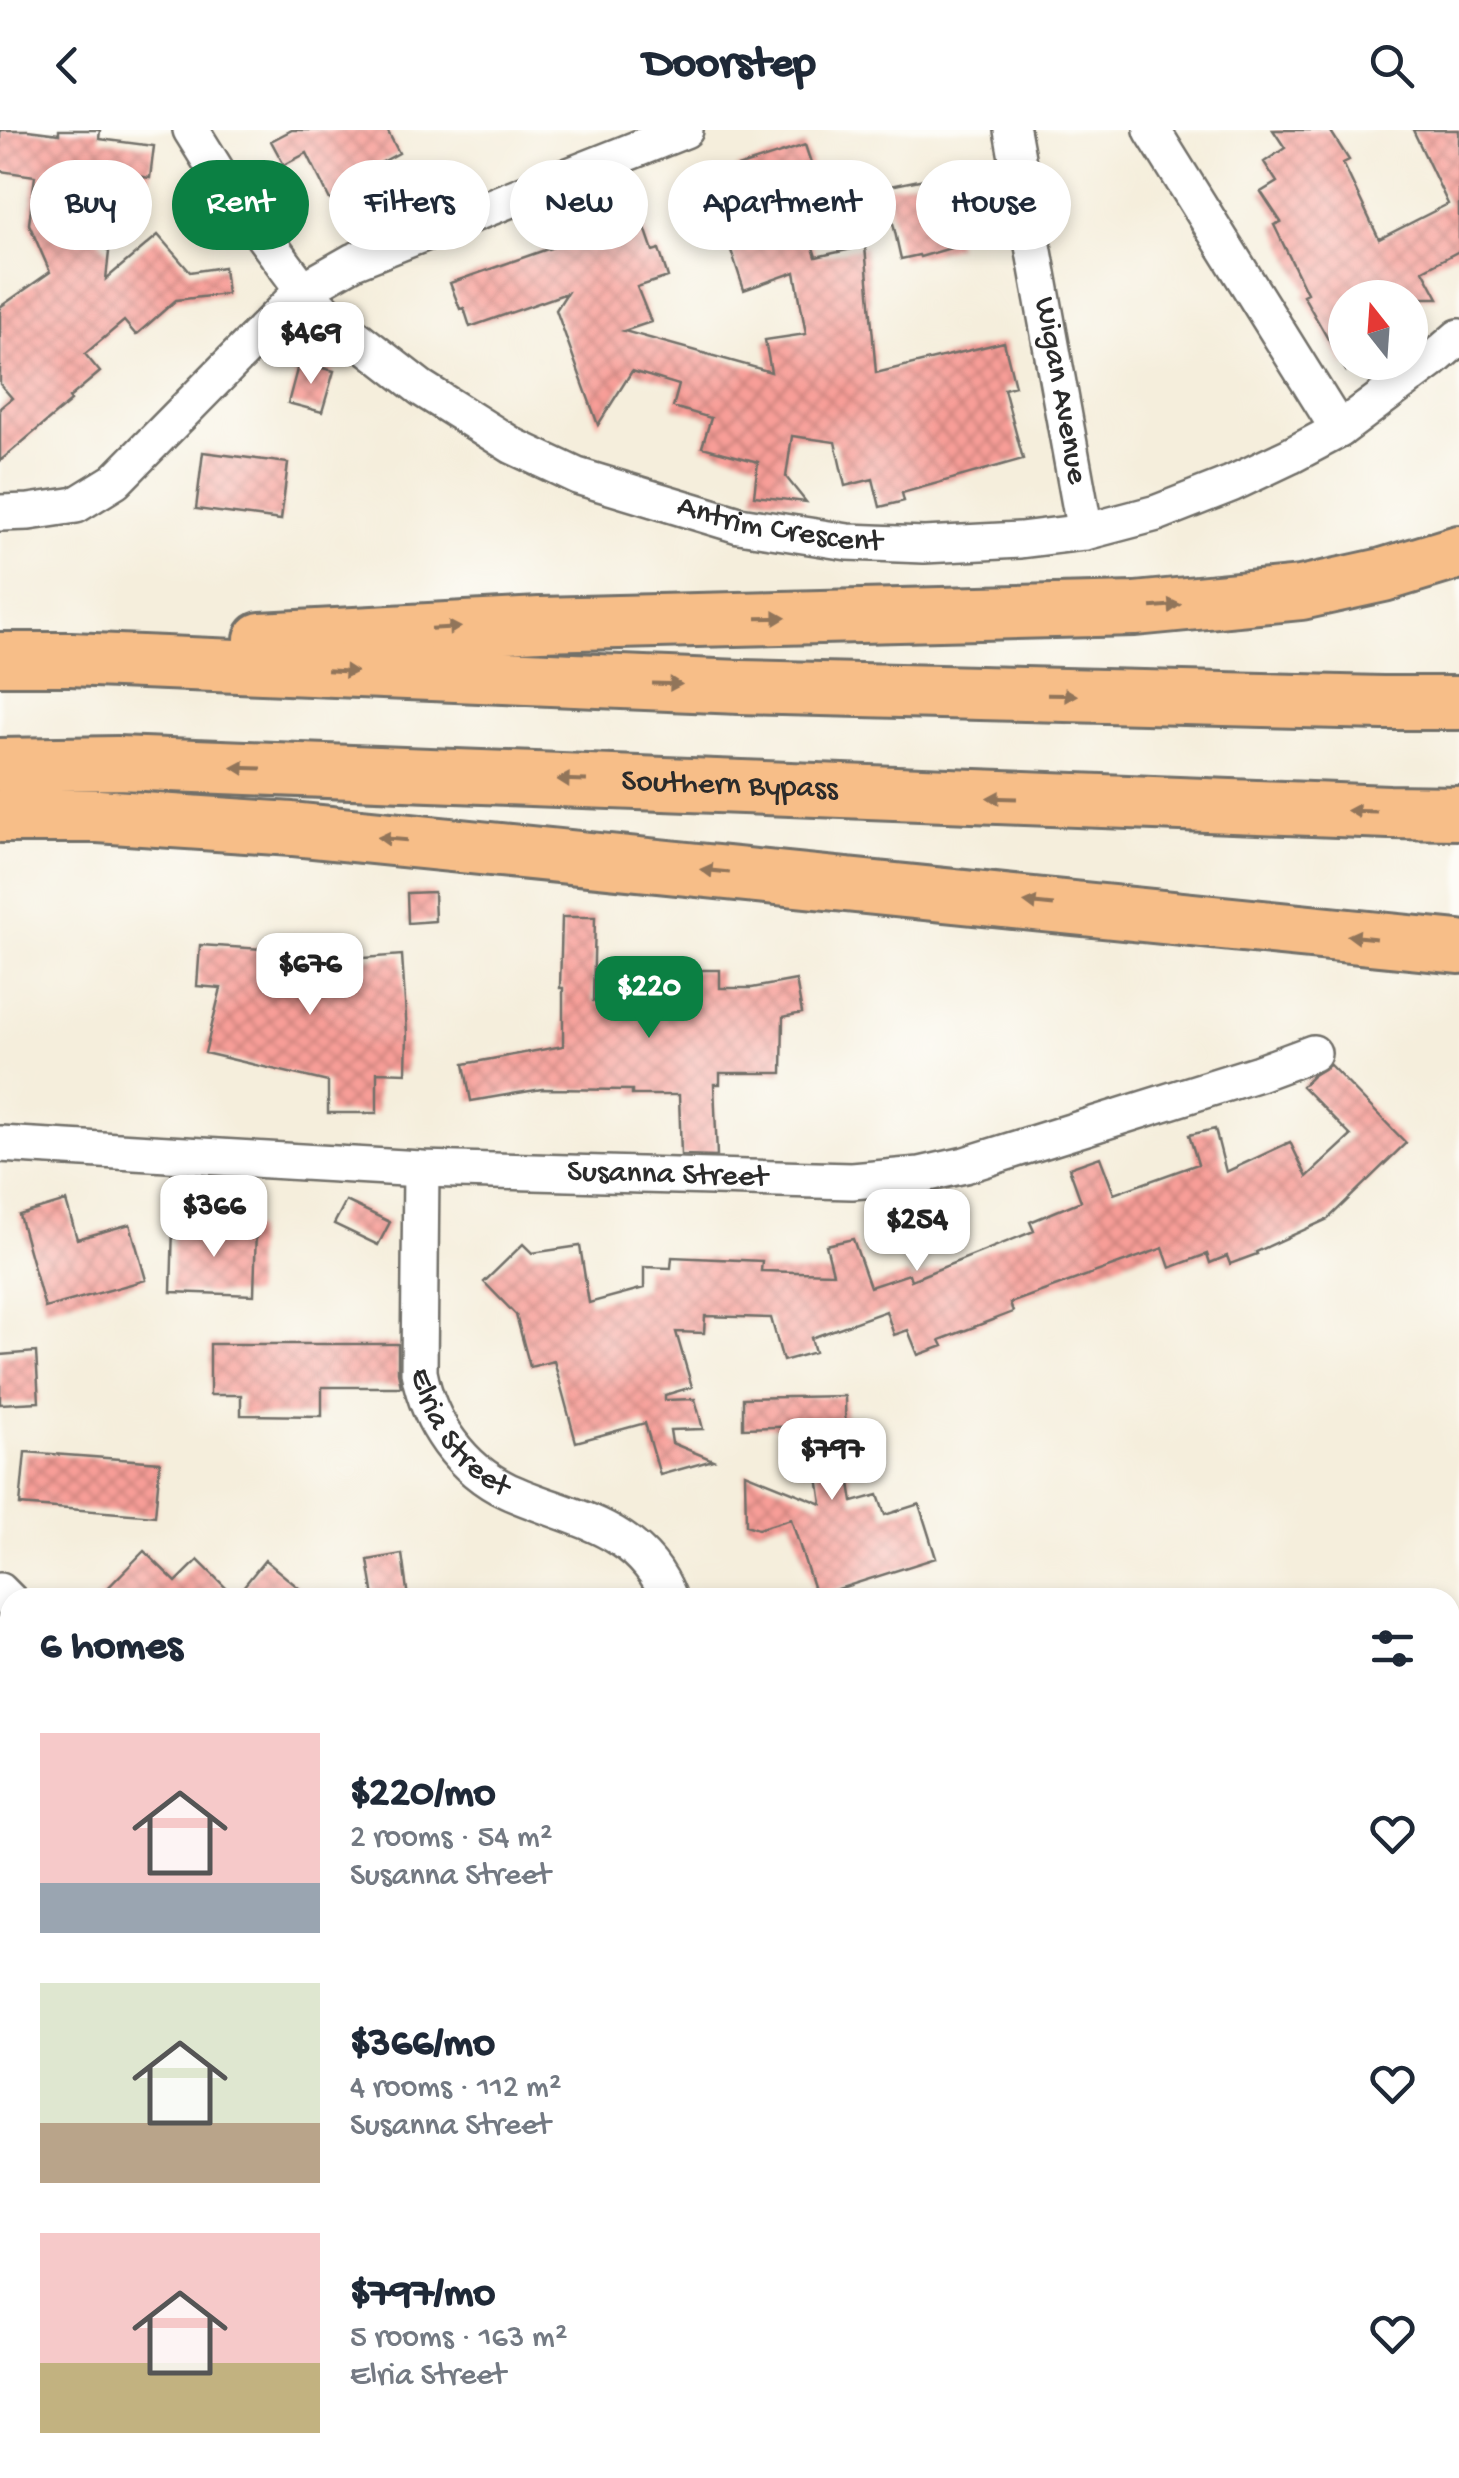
<!DOCTYPE html>
<meta charset="utf-8">
<style>
:root{--surface:#fff;--page:#f6f6f7;--text:#1f2937;--muted:#747a83;--accent:#0b8043}
body{margin:0;font-family:"Gochi Hand",sans-serif;background:var(--page);color:var(--text);height:100vh;display:flex;flex-direction:column;font-size:38px;white-space:nowrap}
*{box-sizing:border-box;margin:0}
p{font-size:32px;color:var(--muted)}
.icon{flex:none;width:55px;height:55px;fill:none;stroke:currentColor;stroke-width:2;stroke-linecap:round;stroke-linejoin:round}
.map{position:relative;flex:1;overflow:hidden}
.panel{position:absolute;left:0px;top:1458px;width:1460px;height:892px;display:flex;flex-direction:column;background:var(--surface);border-radius:30px 30px 0 0;box-shadow:0 5px 15px #0003}
.panel>*{flex:none}
.guide{position:absolute;left:30px;top:30px;width:1400px;height:90px;display:flex;gap:20px}
.needle{width:65px;rotate:343deg}
.buttons{position:absolute;left:1328px;top:150px;display:grid;gap:20px}
.buttons a{display:grid;place-items:center;width:100px;height:100px;border-radius:50%;background:var(--surface);box-shadow:0 5px 15px #0003;font-size:50px}
.price{position:absolute;translate:-50% -85px;padding:0 22px;border-radius:20px;background:#fff;color:#222;font-size:32px;line-height:65px;filter:drop-shadow(0 2px 5px #0008)}
.price::after{content:'';position:absolute;left:50%;top:60px;width:30px;height:22px;margin-left:-15px;background:inherit;clip-path:polygon(0 0,100% 0,50% 100%)}
.price.active{background:var(--accent);color:#fff}
ul{padding:0;list-style:none}
li{display:flex;align-items:center;gap:30px;height:250px;padding:0 40px}
li span{display:grid;place-items:center;flex:none;width:280px;height:200px;border-radius:0px;color:#555}
li>.icon{margin-inline-start:auto}
span .icon{width:120px;height:120px;fill:#fffc;stroke-width:1}
li b{font-size:42px}
h2{display:flex;justify-content:space-between;align-items:center;height:120px;padding:0 40px;font-size:42px}
.pill{padding:0 35px;border-radius:45px;background:var(--surface);box-shadow:0 5px 15px #0003;font-size:35px;line-height:90px}
.pill.active{background:var(--accent);color:#fff}
header{display:flex;justify-content:space-between;align-items:center;height:130px;padding:0 40px;background:var(--surface);font-size:45px;font-weight:700}
.map>svg:first-child{display:block}
.building{fill:url(#building-cross-hatch)}
.lines{fill:none;stroke-linecap:round;stroke-linejoin:round}
.minor-casing{stroke:#726f69;stroke-width:40}
.highway-casing{stroke:#726f69;stroke-width:58}
.minor{stroke:#fff;stroke-width:35}
.highway{stroke:#f7be88;stroke-width:52}
.oneway{fill:#91745a}
.labels{text-anchor:middle;dominant-baseline:central;stroke-width:9;stroke-linejoin:round;paint-order:stroke}
.street-label{font-size:32px;fill:#2b2b2b;stroke:#fdfcf7}
</style>
<header><svg class="icon" aria-label="back" viewBox="0 0 24 24"><path d="M15 5l-7 7 7 7"/></svg>Doorstep<svg class="icon" aria-label="search" viewBox="0 0 24 24"><circle cx="10" cy="10" r="6"/><path d="M15 15l6 6"/></svg></header>
<div class="map">
<svg width="1459" height="2348" viewBox="0 0 1459 2348">
<defs>
<pattern id="building-cross-hatch" width="8" height="8" patternUnits="userSpaceOnUse" patternTransform="scale(2.5)"><rect width="8" height="8" fill="#f89e98"/><path d="M0 0l8 8M0 8l8-8" fill="none" stroke="#c9817c"/></pattern>
</defs>
<rect width="100%" height="100%" fill="#fdfcf7"/>
<filter id="ink" filterUnits="userSpaceOnUse"><feTurbulence type="fractalNoise" baseFrequency=".01" numOctaves="2"/><feDisplacementMap in="SourceGraphic" scale="20" xChannelSelector="R" yChannelSelector="G"/><feConvolveMatrix kernelMatrix="1 2 1 2 8 2 1 2 1" color-interpolation-filters="sRGB"/></filter>
<filter id="wash" filterUnits="userSpaceOnUse"><feTurbulence type="fractalNoise" baseFrequency=".0048" numOctaves="4" result="noise"/><feDisplacementMap in="SourceGraphic" scale="40" xChannelSelector="R" yChannelSelector="G"/><feGaussianBlur stdDeviation="2.25" result="paint"/><feColorMatrix in="noise" values="0 0 0 0 0 0 0 0 0 0 0 0 0 0 0 0 0 1.4 0 .05"/><feComposite in="paint" operator="in"/></filter>
<g filter="url(#wash)">
<rect width="100%" height="100%" fill="#f5eedc"/>
<g id="blocks">
<path class="building" d="M 0,0 L 28,0 L 59,4 L 59,0 L 100,0 L 99,9 L 154,16 L 150,48 L 103,41 L 117,58 L 115,76 L 88,98 L 109,122 L 106,149 L 158,105 L 190,142 L 224,137 L 227,164 L 176,170 L 136,205 L 124,191 L 85,224 L 100,242 L 69,268 L 71,271 L 0,331 L 0,278 L 12,268 L 0,254 L 0,177 L 50,142 L 29,94 L 35,46 L 0,41 Z
M 292,0 L 387,0 L 399,23 L 349,50 L 351,67 L 330,70 L 307,23 L 284,35 L 271,11 Z
M 1273,0 L 1330,0 L 1349,30 L 1343,33 L 1379,109 L 1448,74 L 1413,0 L 1459,0 L 1459,121 L 1423,140 L 1438,168 L 1345,168 L 1345,239 L 1303,165 L 1307,163 L 1274,95 L 1281,92 L 1261,62 L 1277,52 L 1264,32 L 1285,18 Z
M 805,15 L 817,51 L 794,58 L 816,127 L 865,116 L 876,243 L 1004,212 L 1015,256 L 1004,259 L 1023,329 L 902,363 L 904,371 L 880,377 L 873,349 L 845,356 L 835,312 L 792,306 L 786,347 L 806,372 L 754,366 L 758,332 L 702,317 L 711,288 L 673,277 L 679,255 L 632,241 L 598,295 L 556,180 L 567,163 L 470,197 L 464,178 L 460,179 L 450,153 L 571,111 L 568,102 L 638,77 L 653,121 L 659,119 L 668,147 L 637,157 L 651,192 L 624,201 L 771,242 L 765,210 L 806,204 L 795,142 L 744,160 L 724,99 L 754,89 L 737,37 Z
M 939,46 L 942,60 L 969,54 L 977,94 L 953,99 L 958,116 L 920,127 L 919,125 L 901,129 L 885,57 Z
M 299,232 L 334,241 L 322,282 L 288,273 Z
M 203,322 L 288,333 L 281,390 L 196,379 Z
M 434,762 L 435,791 L 408,793 L 407,763 Z
M 562,787 L 595,787 L 593,871 L 683,872 L 682,840 L 720,840 L 720,858 L 752,858 L 796,850 L 802,883 L 783,887 L 782,943 L 720,943 L 720,954 L 714,954 L 717,1026 L 681,1025 L 679,965 L 632,965 L 632,960 L 542,959 L 471,971 L 464,934 L 563,916 L 563,858 L 560,858 Z
M 200,815 L 312,822 L 312,832 L 402,825 L 407,903 L 406,943 L 377,942 L 377,983 L 328,983 L 328,952 L 205,923 L 221,858 L 197,856 Z
M 1330,935 L 1406,1013 L 1328,1089 L 1256,1122 L 1257,1124 L 1230,1134 L 1227,1126 L 1210,1133 L 1207,1124 L 1170,1138 L 1163,1118 L 1010,1173 L 1013,1182 L 940,1210 L 943,1216 L 918,1225 L 908,1200 L 894,1205 L 886,1181 L 811,1208 L 815,1222 L 783,1231 L 771,1188 L 705,1186 L 704,1203 L 676,1202 L 692,1257 L 665,1265 L 665,1270 L 695,1269 L 703,1299 L 670,1300 L 672,1313 L 713,1330 L 660,1345 L 645,1293 L 576,1312 L 554,1231 L 530,1237 L 516,1185 L 484,1152 L 523,1114 L 532,1123 L 580,1116 L 589,1173 L 644,1158 L 644,1137 L 671,1138 L 672,1127 L 762,1131 L 761,1141 L 833,1143 L 826,1115 L 853,1109 L 870,1157 L 909,1144 L 911,1150 L 1034,1101 L 1030,1092 L 1081,1071 L 1069,1038 L 1100,1027 L 1114,1064 L 1198,1034 L 1189,1005 L 1215,999 L 1226,1042 L 1290,1012 L 1307,1047 L 1351,1006 L 1302,956 L 1312,946 Z
M 66,1071 L 77,1109 L 130,1094 L 146,1150 L 45,1178 L 19,1085 Z
M 346,1071 L 390,1092 L 378,1115 L 334,1094 Z
M 173,1096 L 256,1098 L 254,1165 L 171,1162 Z
M 210,1214 L 398,1214 L 398,1242 L 401,1257 L 322,1257 L 322,1286 L 241,1285 L 241,1265 L 210,1265 Z
M 36,1222 L 39,1272 L 0,1274 L 0,1225 Z
M 845,1266 L 846,1328 L 853,1372 L 878,1365 L 885,1385 L 919,1374 L 936,1428 L 816,1466 L 791,1389 L 758,1399 L 746,1395 L 745,1343 L 822,1374 L 812,1306 L 805,1306 L 805,1296 L 743,1298 L 743,1268 Z
M 25,1322 L 160,1332 L 155,1386 L 20,1375 Z
M 144,1421 L 176,1452 L 198,1430 L 235,1467 L 265,1430 L 311,1468 L 98,1468 Z
M 402,1424 L 408,1468 L 374,1468 L 368,1430 Z"/>
</g>
</g>
<g filter="url(#ink)">
<use href="#blocks" fill-opacity="0" stroke="#726f69" stroke-width="2.5"/>
<g class="lines">
<defs>
<g id="minor">
<path id="s1" d="M 191,0 L 222,50 L 303,160 L 336,192 L 421,258 L 513,316 L 577,346 L 739,395 L 848,412 L 924,415 L 1020,410 L 1085,402 L 1157,383 L 1231,354 L 1290,326 L 1339,300 L 1430,232 L 1459,207"/>
<path id="s2" d="M 1012,0 L 1085,402"/>
<path d="M 1152,0 L 1339,300"/>
<path d="M 0,383 L 29,382 L 76,375 L 115,351 L 303,160 L 354,131 L 685,0"/>
<path id="s3" d="M 0,1014 L 421,1039 L 852,1051 L 920,1045 L 965,1035 L 1259,943 L 1313,923"/>
<path id="s4" d="M 421,1039 L 419,1242 C 429,1293 461,1339 508,1361 C 570,1389 641,1395 669,1468"/>
<path d="M 0,1461 L 10,1471"/>
<path d="M 0,1568 L 10,1555"/>
<path d="M 0,2051 L 10,2048"/>
<path d="M 1450,2059 L 1459,2068"/>
<path d="M 0,2302 L 10,2298"/>
<path d="M 256,2340 L 258,2348"/>
</g>
<g id="highway">
<path d="M 261,509 L 540,494 L 1135,479 L 1301,463 L 1383,445 L 1459,422"/>
<path d="M 0,529 L 70,529 L 740,557 L 1383,573 L 1459,573"/>
<path id="s5" d="M 0,635 L 117,633 L 1389,682 L 1459,683"/>
<path d="M 0,686 L 98,686 L 292,699 L 1459,817"/>
</g>
</defs>
<use href="#minor" class="minor-casing"/>
<use href="#highway" class="highway-casing"/>
<use href="#minor" class="minor"/>
<use href="#highway" class="highway"/>
</g>
<defs><path id="oneway-solid" d="M-6-.8H1V-3.2L6.5 0L1 3.2V.8H-6Z" transform="scale(2.5)"/></defs>
<g class="oneway">
<use href="#oneway-solid" transform="translate(1166 476) rotate(-5)"/>
<use href="#oneway-solid" transform="translate(771 488) rotate(-1)"/>
<use href="#oneway-solid" transform="translate(446 498) rotate(-3)"/>
<use href="#oneway-solid" transform="translate(342 541) rotate(3)"/>
<use href="#oneway-solid" transform="translate(667 554) rotate(2)"/>
<use href="#oneway-solid" transform="translate(1062 565) rotate(1)"/>
<use href="#oneway-solid" transform="translate(247 638) rotate(-178)"/>
<use href="#oneway-solid" transform="translate(572 650) rotate(-178)"/>
<use href="#oneway-solid" transform="translate(1002 668) rotate(-178)"/>
<use href="#oneway-solid" transform="translate(1362 681) rotate(-178)"/>
<use href="#oneway-solid" transform="translate(392 709) rotate(-175)"/>
<use href="#oneway-solid" transform="translate(715 741) rotate(-174)"/>
<use href="#oneway-solid" transform="translate(1039 774) rotate(-174)"/>
<use href="#oneway-solid" transform="translate(1362 807) rotate(-174)"/>
</g>
</g>
<g class="labels">
<g class="street-label">
<text stroke="none"><textPath href="#s2" startOffset="265">Wigan Avenue</textPath></text>
<text stroke="none"><textPath href="#s1" startOffset="738">Antrim Crescent</textPath></text>
<text stroke="none"><textPath href="#s5" startOffset="730">Southern Bypass</textPath></text>
<text stroke="none"><textPath href="#s3" startOffset="668">Susanna Street</textPath></text>
<text stroke="none"><textPath href="#s4" startOffset="278">Elria Street</textPath></text>
</g>
</g>
</svg>
<div class="buttons">
<a><svg class="needle" viewBox="-14 -14 28 28"><path d="M0-13l5 13h-10z" fill="#e53935"/><path d="M0 13l5-13h-10z" fill="#747a83"/></svg></a>
</div>
<b class="price" style="left:311px;top:257px">$469</b>
<b class="price" style="left:310px;top:888px">$676</b>
<b class="price active" style="left:649px;top:911px">$220</b>
<b class="price" style="left:214px;top:1130px">$366</b>
<b class="price" style="left:917px;top:1144px">$254</b>
<b class="price" style="left:832px;top:1373px">$797</b>
<div class="guide">
<a class="pill">Buy</a>
<a class="pill active">Rent</a>
<a class="pill">Filters</a>
<a class="pill">New</a>
<a class="pill">Apartment</a>
<a class="pill">House</a>
</div>
<section class="panel">
<h2>6 homes<svg class="icon" aria-label="filters" viewBox="0 0 24 24"><path d="M4 7h16M4 17h16"/><circle cx="9" cy="7" r="2"/><circle cx="15" cy="17" r="2"/></svg></h2>
<ul>
<li><span style="background:linear-gradient(#f6c9c9 75%,#9aa5b1 0)"><svg class="icon" aria-label="home" viewBox="0 0 24 24"><path d="M3 11l9-7 9 7M6 9v11h12V9"/></svg></span><div><b>$220/mo</b><p>2 rooms · 54 m²</p><p>Susanna Street</p></div><svg class="icon" aria-label="heart" viewBox="0 0 24 24"><path d="M12 20l-8-8c-3-5 5-10 8-4 3-6 11-1 8 4z"/></svg></li>
<li><span style="background:linear-gradient(#dfe7d0 70%,#b9a48a 0)"><svg class="icon" aria-label="home" viewBox="0 0 24 24"><path d="M3 11l9-7 9 7M6 9v11h12V9"/></svg></span><div><b>$366/mo</b><p>4 rooms · 112 m²</p><p>Susanna Street</p></div><svg class="icon" aria-label="heart" viewBox="0 0 24 24"><path d="M12 20l-8-8c-3-5 5-10 8-4 3-6 11-1 8 4z"/></svg></li>
<li><span style="background:linear-gradient(#f6c9c9 65%,#c2b280 0)"><svg class="icon" aria-label="home" viewBox="0 0 24 24"><path d="M3 11l9-7 9 7M6 9v11h12V9"/></svg></span><div><b>$797/mo</b><p>5 rooms · 163 m²</p><p>Elria Street</p></div><svg class="icon" aria-label="heart" viewBox="0 0 24 24"><path d="M12 20l-8-8c-3-5 5-10 8-4 3-6 11-1 8 4z"/></svg></li>
</ul>
</section>
</div>
